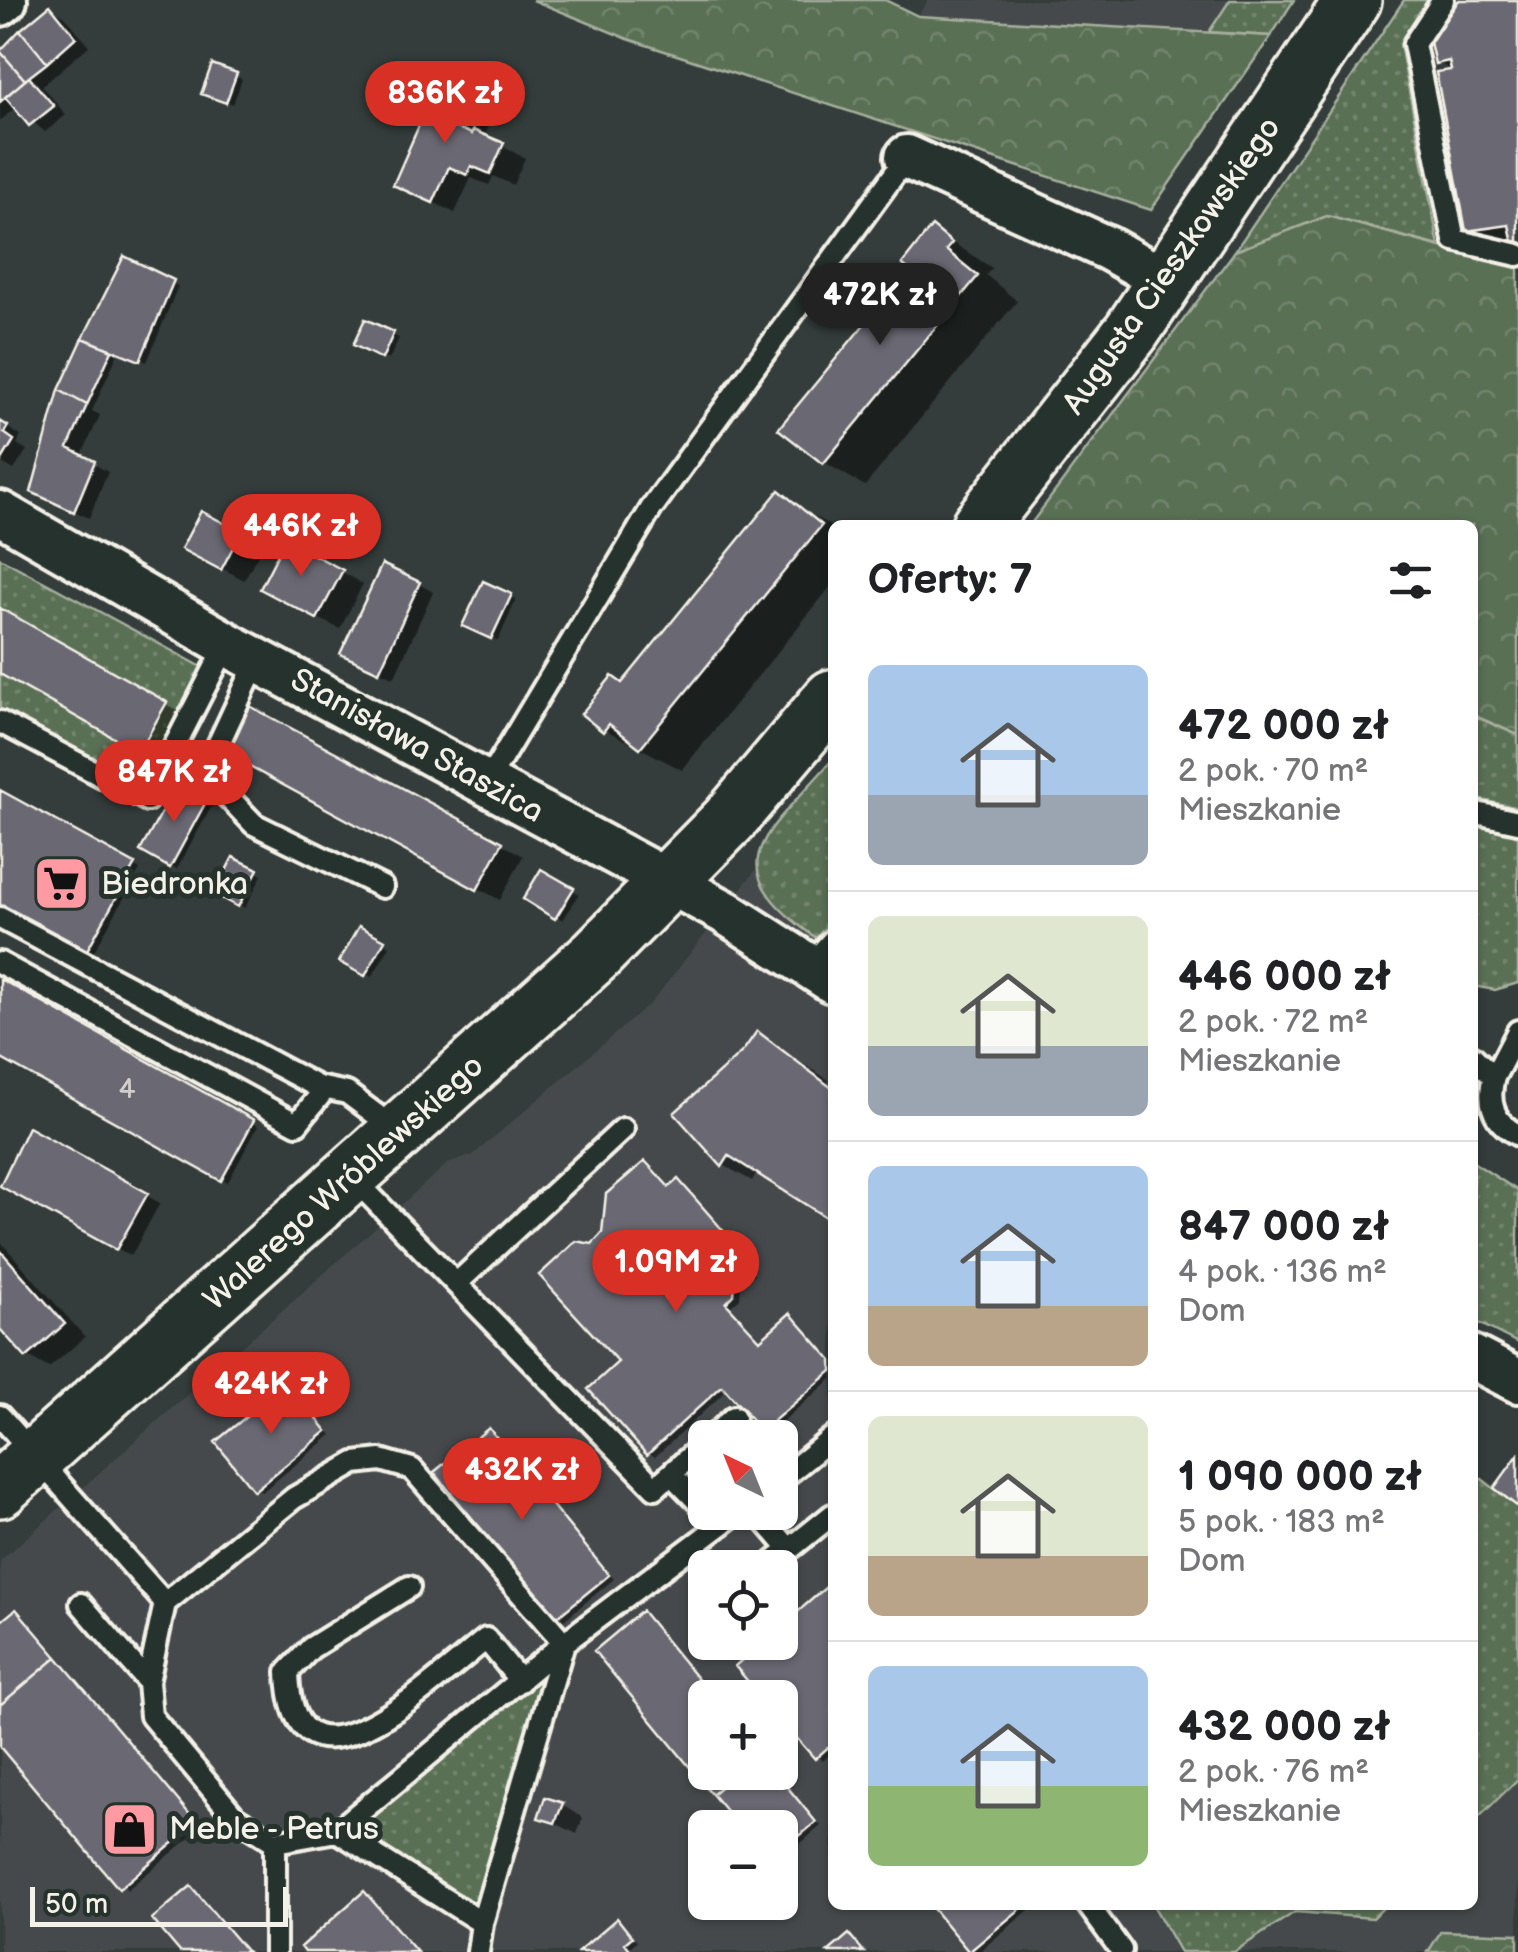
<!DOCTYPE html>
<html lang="pl">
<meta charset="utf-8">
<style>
:root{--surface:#fff;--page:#f6f6f6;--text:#202124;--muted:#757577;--line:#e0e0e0;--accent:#d93025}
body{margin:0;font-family:"Balsamiq Sans",sans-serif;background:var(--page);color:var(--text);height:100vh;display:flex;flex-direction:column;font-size:38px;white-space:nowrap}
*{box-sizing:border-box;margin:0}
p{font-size:32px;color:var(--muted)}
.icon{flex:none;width:55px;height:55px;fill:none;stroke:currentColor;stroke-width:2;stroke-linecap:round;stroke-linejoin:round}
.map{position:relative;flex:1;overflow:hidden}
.sheet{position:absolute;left:828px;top:520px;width:650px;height:1390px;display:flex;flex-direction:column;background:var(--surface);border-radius:15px;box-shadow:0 2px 8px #0004}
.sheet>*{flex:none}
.needle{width:65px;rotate:317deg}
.buttons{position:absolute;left:688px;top:1420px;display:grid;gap:20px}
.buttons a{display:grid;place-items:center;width:110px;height:110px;border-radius:15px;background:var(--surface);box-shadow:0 2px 8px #0004;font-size:50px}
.scale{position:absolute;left:30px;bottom:25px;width:258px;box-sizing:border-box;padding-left:10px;border:5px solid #f4f1e8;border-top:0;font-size:28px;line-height:35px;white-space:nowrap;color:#f4f1e8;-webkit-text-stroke:8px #26332d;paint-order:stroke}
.price{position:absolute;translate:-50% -85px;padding:0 22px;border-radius:35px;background:var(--accent);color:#fff;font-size:32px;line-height:65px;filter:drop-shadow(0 2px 5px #0008)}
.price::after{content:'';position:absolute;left:50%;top:60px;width:30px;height:22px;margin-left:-15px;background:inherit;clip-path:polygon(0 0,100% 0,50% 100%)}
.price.on{background:#222;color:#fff}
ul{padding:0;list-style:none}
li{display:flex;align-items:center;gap:30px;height:250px;padding:0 40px}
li+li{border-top:2px solid var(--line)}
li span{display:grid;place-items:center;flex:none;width:280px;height:200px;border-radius:15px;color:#555}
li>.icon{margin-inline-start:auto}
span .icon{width:120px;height:120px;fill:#fffc;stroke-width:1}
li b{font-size:42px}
h2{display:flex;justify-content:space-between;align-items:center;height:120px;padding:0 40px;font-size:42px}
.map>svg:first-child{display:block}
.built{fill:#444a4c;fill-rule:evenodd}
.green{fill:url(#green-dots);stroke:#a7b09e;stroke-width:2.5}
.forest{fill:url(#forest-crowns);stroke:#a7b09e;stroke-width:2.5}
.shadow{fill:#0007}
.building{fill:#6a6772;stroke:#f4f1e8;stroke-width:2.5}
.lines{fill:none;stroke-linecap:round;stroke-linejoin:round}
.service-casing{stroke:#f4f1e8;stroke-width:28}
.minor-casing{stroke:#f4f1e8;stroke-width:50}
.primary-casing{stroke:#f4f1e8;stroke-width:62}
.service{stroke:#26332d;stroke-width:20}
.minor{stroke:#26332d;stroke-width:42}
.primary{stroke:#26332d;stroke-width:55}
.labels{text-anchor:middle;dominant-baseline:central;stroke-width:10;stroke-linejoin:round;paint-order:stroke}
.number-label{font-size:28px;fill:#d2ceca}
.street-label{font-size:32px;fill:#f4f1e8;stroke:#26332d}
.poi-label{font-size:32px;fill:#f4f1e8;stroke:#26332d;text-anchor:start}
</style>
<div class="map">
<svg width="1518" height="1952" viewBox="0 0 1518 1952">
<defs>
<pattern id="green-dots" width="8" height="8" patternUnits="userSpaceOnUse" patternTransform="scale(2.5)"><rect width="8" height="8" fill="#5a7054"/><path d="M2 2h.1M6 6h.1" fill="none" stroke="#72856d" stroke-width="1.8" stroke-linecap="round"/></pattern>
<pattern id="forest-crowns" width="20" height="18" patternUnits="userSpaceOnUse" patternTransform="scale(2.5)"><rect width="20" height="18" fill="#5a7054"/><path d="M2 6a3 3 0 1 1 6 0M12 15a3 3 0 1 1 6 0" fill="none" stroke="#72856d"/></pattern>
</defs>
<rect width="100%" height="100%" fill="#343d3b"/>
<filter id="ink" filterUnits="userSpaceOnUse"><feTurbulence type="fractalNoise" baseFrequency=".01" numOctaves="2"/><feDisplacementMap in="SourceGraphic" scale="20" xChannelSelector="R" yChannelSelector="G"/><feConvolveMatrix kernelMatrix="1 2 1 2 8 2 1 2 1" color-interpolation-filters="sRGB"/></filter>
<g filter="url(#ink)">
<path class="built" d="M 928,0 L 1294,0 L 1271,36 L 918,16 Z
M 832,773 L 832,1905 L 1153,1905 L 1180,1952 L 0,1952 L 0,1561 L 447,1164 L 473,1155 L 651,1003 ZM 705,1438 L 780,1438 L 780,1512 L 705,1512 ZM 705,1568 L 780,1568 L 780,1642 L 705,1642 ZM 705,1698 L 780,1698 L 780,1772 L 705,1772 ZM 705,1828 L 780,1828 L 780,1902 L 705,1902 Z
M 1518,1779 L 1518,1934 L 1441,1931 L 1428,1952 L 1234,1952 L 1295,1912 L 1373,1918 L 1386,1905 L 1472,1905 L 1473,1823 Z"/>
<path class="green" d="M 1230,0 L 1294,0 L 1271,36 L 1209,32 Z
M 1404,0 L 1430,0 L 1400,44 L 1439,246 L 1327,216 L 1235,251 Z
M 0,558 L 213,673 L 142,797 L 0,722 Z
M 1472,715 L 1518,735 L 1518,808 L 1473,798 Z
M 832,760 L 832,920 L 816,938 C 710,863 768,835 832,760 Z
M 1472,824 L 1518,834 L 1518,983 L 1495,990 L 1473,986 Z
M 1473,1162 L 1518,1191 L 1518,1343 L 1473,1320 Z
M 1473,1472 L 1518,1507 L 1518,1779 L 1473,1823 Z
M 564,1643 L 482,1923 L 337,1831 Z
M 1153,1905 L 1386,1905 L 1373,1918 L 1295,1912 L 1234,1952 L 1180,1952 Z"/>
<path class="forest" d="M 533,0 L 885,0 L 918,16 L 1271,36 L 1151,210 L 628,39 Z
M 1327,216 L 1518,268 L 1518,735 L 1473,715 L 1472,525 L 1030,525 L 1235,251 Z
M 1441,1931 L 1518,1934 L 1518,1952 L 1428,1952 Z"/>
<path class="shadow" d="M 1462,0 L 1518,0 L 1518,243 L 1515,239 L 1490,242 L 1469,230 L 1455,72 L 1437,62 Z
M 51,8 L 65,16 L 89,46 L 42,86 L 66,115 L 45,132 L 16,107 L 0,121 L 0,51 Z
M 214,67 L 242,79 L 233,104 L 211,96 Z
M 439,85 L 495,113 L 484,137 L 525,158 L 513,185 L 493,176 L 489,185 L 471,178 L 455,213 L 396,184 Z
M 932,229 L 992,268 L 986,275 L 1017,301 L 865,486 L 824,462 Z
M 125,260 L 178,286 L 147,362 L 119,351 L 92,411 L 100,415 L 81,457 L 108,472 L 89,518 L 48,499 L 61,391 Z
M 366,322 L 399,338 L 389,360 L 362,348 Z
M 0,423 L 21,436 L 17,444 L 27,450 L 14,470 L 2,463 L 0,467 Z
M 779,494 L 832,527 L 832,585 L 682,770 L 604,729 L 624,685 Z
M 202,514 L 262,547 L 244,580 L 206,560 Z
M 342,572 L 363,584 L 340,629 L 284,601 Z
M 419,584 L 433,592 L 394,678 L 358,661 Z
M 510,596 L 516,600 L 498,641 L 471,629 Z
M 0,611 L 187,716 L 162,762 L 0,671 Z
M 245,763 L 502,844 L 523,856 L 500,900 Z
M 180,785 L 213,804 L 177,869 L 143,850 Z
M 0,792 L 140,870 L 93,953 L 0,902 Z
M 235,860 L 262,875 L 245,908 L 217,893 Z
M 542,872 L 579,894 L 563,920 L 526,899 Z
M 360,929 L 390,946 L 372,977 L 343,961 Z
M 0,982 L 258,1126 L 228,1182 L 0,1056 Z
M 758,1035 L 829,1080 L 827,1085 L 832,1089 L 832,1218 L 758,1171 L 752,1181 L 723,1165 L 677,1113 L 745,1053 Z
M 29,1131 L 160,1203 L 131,1256 L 0,1184 Z
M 645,1164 L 671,1189 L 678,1182 L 684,1186 L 754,1264 L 749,1268 L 754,1274 L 741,1286 L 740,1298 L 730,1307 L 762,1342 L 790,1316 L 832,1360 L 832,1379 L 770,1432 L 728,1389 L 655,1457 L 649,1453 L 592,1246 L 604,1234 Z
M 0,1241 L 85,1337 L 49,1368 L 27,1356 L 0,1325 Z
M 288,1386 L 332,1435 L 262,1492 L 256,1489 Z
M 489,1431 L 614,1579 L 563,1621 L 557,1617 Z
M 832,1585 L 832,1752 L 823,1761 L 780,1715 L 780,1630 Z
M 17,1612 L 202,1828 L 127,1890 L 0,1743 L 0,1626 Z
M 642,1614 L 714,1698 L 705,1698 L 705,1772 L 776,1772 L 821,1826 L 780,1861 L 780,1828 L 736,1818 L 598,1651 Z
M 562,1805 L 583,1818 L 577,1834 L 541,1816 Z
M 192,1889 L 198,1892 L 248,1952 L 183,1952 Z
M 933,1905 L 1035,1905 L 979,1952 L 971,1950 Z
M 617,1921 L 637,1941 L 629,1948 L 633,1952 L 580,1952 Z"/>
<path class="building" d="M 1459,0 L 1518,0 L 1518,242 L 1513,243 L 1509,225 L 1466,231 L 1436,72 L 1451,70 L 1449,61 L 1435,64 L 1430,42 Z
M 50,5 L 76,37 L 47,63 L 20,30 Z
M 20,30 L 47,63 L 25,80 L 0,51 Z
M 0,51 L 25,80 L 0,102 Z
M 212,64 L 237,73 L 226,103 L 201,94 Z
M 29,77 L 54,106 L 29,126 L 5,97 Z
M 438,82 L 474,98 L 460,129 L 472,134 L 473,130 L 504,143 L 490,174 L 471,166 L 467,175 L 449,167 L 433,203 L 393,185 Z
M 932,226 L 952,243 L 946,250 L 978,276 L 823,464 L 778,429 L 909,270 L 902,264 Z
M 124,256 L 174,280 L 140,361 L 83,338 Z
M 365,319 L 394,332 L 382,359 L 353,345 Z
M 83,338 L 112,350 L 87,405 L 59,390 Z
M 59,390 L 87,405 L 68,448 L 95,461 L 74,512 L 31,492 Z
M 0,421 L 8,426 L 4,433 L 14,440 L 0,463 Z
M 779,490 L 822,525 L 640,748 L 609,724 L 603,732 L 581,714 L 612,676 L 622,683 Z
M 201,511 L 241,532 L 221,570 L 181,549 Z
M 285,540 L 343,570 L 317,619 L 260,589 Z
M 382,564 L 420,582 L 379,672 L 340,654 Z
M 483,581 L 512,594 L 491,639 L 462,626 Z
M 0,608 L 167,702 L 139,752 L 0,674 Z
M 246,704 L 503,842 L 477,890 L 220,751 Z
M 179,782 L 208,798 L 170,868 L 140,851 Z
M 0,790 L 135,864 L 86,952 L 0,905 Z
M 233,857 L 258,869 L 238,907 L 214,894 Z
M 541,869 L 574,888 L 555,919 L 523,899 Z
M 359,926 L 385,940 L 365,976 L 339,962 Z
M 0,979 L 254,1120 L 221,1181 L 0,1058 Z
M 757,1031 L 832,1088 L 832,1210 L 827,1218 L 729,1156 L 722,1167 L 674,1113 L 743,1051 Z
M 28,1127 L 148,1193 L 116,1250 L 0,1186 Z
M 645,1161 L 669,1187 L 678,1179 L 749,1260 L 744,1264 L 750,1270 L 735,1283 L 734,1295 L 726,1303 L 760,1340 L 790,1313 L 832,1361 L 832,1371 L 762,1431 L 722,1386 L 647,1455 L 588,1389 L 618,1362 L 539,1275 L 576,1241 L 592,1244 L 602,1233 L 606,1194 Z
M 0,1250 L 65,1324 L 26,1358 L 0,1329 Z
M 288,1383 L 327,1431 L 254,1491 L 215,1442 Z
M 489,1428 L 609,1575 L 555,1619 L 434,1472 Z
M 1518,1455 L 1518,1507 L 1494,1488 Z
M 832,1582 L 832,1744 L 815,1759 L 780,1719 L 780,1698 L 762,1698 L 735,1666 L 762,1642 L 780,1642 L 780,1627 Z
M 16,1609 L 57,1657 L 0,1705 L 0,1622 Z
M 642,1611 L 713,1698 L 705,1698 L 705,1772 L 738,1772 L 712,1794 L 594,1651 Z
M 57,1657 L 197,1823 L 119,1889 L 0,1747 L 0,1705 Z
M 738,1772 L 775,1772 L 816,1822 L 780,1852 L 780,1828 L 720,1828 L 732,1818 L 712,1794 Z
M 545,1797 L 563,1803 L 555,1823 L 538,1818 Z
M 191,1886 L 247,1952 L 180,1952 L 152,1919 Z
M 364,1891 L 417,1952 L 305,1952 L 301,1947 Z
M 930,1905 L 1025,1905 L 969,1952 Z
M 617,1918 L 632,1937 L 625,1943 L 632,1952 L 578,1952 Z
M 849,1934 L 864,1952 L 828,1952 Z"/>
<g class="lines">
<defs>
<path id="service" d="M 1443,0 L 1414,44 L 1454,240 L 1518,255
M 258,659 L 210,762 L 226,795 L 254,824 L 382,887
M 0,722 L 147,800 L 227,644
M 486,784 L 651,509 L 907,157
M 1472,812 L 1518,822
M 0,918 L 318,1087 L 347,1093 L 398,1131
M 0,963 L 297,1124 L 325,1089
M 809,966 L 832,941
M 1472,1056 L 1494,1077 C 1487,1102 1493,1122 1518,1135
M 1494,1077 L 1518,1031
M 353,1178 L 655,1488 L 705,1443
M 456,1284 L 623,1129
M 0,1416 L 165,1603
M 711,1438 L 734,1417
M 671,1474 L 705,1509
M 780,1480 L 832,1438
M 757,1512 L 789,1549
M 766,1568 L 832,1515
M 409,1587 L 311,1648 L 288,1672 C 292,1819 436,1678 486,1639 L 520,1681
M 81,1604 L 148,1682
M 337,1831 L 482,1923
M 1088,1905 L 1121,1950
M 275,1952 L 275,1842
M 478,1952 L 482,1923 L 564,1643 L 412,1469 L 381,1460 L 355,1463 L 294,1498 L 165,1603 L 148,1682 L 151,1716 L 235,1817 L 275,1842 L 337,1831 L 564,1643 L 738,1512"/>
<path id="minor" d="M 0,4 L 5,0
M 907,157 L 1109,249 L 1166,281
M 0,513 L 227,644 L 725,912 L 832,981
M 1472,1357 L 1518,1381"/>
<path id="primary" d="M 980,525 L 1132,331 L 1353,0
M 0,1489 L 596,955 L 729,820 L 832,698"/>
</defs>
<use href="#service" class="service-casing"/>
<use href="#minor" class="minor-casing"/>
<use href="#primary" class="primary-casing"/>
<use href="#service" class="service"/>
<use href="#minor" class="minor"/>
<use href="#primary" class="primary"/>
</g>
</g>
<defs>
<symbol id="supermarket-square" viewBox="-11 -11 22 22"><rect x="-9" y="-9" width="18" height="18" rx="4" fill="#ff9aa2" stroke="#26332d"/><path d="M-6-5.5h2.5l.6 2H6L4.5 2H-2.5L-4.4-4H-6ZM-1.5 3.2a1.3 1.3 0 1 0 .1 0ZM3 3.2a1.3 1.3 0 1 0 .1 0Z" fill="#111"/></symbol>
<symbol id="shop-square" viewBox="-11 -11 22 22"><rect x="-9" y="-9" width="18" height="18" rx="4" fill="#ff9aa2" stroke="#26332d"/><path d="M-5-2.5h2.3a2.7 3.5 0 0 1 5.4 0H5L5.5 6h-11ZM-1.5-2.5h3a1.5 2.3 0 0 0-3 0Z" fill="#111"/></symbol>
</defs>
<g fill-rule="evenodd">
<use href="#supermarket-square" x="30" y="852" width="63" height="63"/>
<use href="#shop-square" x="98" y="1798" width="63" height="63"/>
</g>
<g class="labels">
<g class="number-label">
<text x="127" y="1089">4</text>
</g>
<g class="street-label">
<text transform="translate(1172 266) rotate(-55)">Augusta Cieszkowskiego</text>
<text transform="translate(417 746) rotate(29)">Stanisława Staszica</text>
<text transform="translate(344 1183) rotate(-42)">Walerego Wróblewskiego</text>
</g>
<g class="poi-label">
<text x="101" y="884">Biedronka</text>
<text x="169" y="1829">Meble - Petrus</text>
</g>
</g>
</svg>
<div class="buttons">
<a><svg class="needle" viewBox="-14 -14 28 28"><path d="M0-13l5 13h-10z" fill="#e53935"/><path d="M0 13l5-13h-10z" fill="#757577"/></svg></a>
<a><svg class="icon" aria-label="locate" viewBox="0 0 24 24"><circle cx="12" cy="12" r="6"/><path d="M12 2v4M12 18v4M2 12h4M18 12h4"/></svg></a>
<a>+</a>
<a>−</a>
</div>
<div class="scale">50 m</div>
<b class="price" style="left:445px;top:146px">836K zł</b>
<b class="price on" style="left:880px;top:348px">472K zł</b>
<b class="price" style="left:301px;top:579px">446K zł</b>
<b class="price" style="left:174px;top:825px">847K zł</b>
<b class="price" style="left:676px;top:1315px">1.09M zł</b>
<b class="price" style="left:271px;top:1437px">424K zł</b>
<b class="price" style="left:522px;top:1523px">432K zł</b>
<section class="sheet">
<h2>Oferty: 7<svg class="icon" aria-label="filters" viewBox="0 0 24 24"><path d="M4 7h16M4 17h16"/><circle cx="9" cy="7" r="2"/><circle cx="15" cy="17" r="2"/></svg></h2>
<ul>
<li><span style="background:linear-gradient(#a9c7e8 65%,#9aa5b1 0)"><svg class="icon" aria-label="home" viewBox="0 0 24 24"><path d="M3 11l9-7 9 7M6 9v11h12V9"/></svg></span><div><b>472 000 zł</b><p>2 pok. · 70 m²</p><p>Mieszkanie</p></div></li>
<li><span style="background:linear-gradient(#dfe7d0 65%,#9aa5b1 0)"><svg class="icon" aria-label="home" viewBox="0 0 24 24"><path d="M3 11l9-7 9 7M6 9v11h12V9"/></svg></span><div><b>446 000 zł</b><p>2 pok. · 72 m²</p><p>Mieszkanie</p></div></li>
<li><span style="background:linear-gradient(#a9c7e8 70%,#b9a48a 0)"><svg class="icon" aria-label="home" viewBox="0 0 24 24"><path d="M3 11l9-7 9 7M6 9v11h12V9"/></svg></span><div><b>847 000 zł</b><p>4 pok. · 136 m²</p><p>Dom</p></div></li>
<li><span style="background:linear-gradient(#dfe7d0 70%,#b9a48a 0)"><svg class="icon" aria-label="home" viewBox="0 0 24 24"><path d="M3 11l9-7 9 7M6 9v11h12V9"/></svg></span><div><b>1 090 000 zł</b><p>5 pok. · 183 m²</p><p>Dom</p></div></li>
<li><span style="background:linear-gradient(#a9c7e8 60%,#8fb573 0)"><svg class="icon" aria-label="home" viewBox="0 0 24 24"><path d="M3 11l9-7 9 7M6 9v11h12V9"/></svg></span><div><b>432 000 zł</b><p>2 pok. · 76 m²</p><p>Mieszkanie</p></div></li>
</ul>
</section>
</div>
